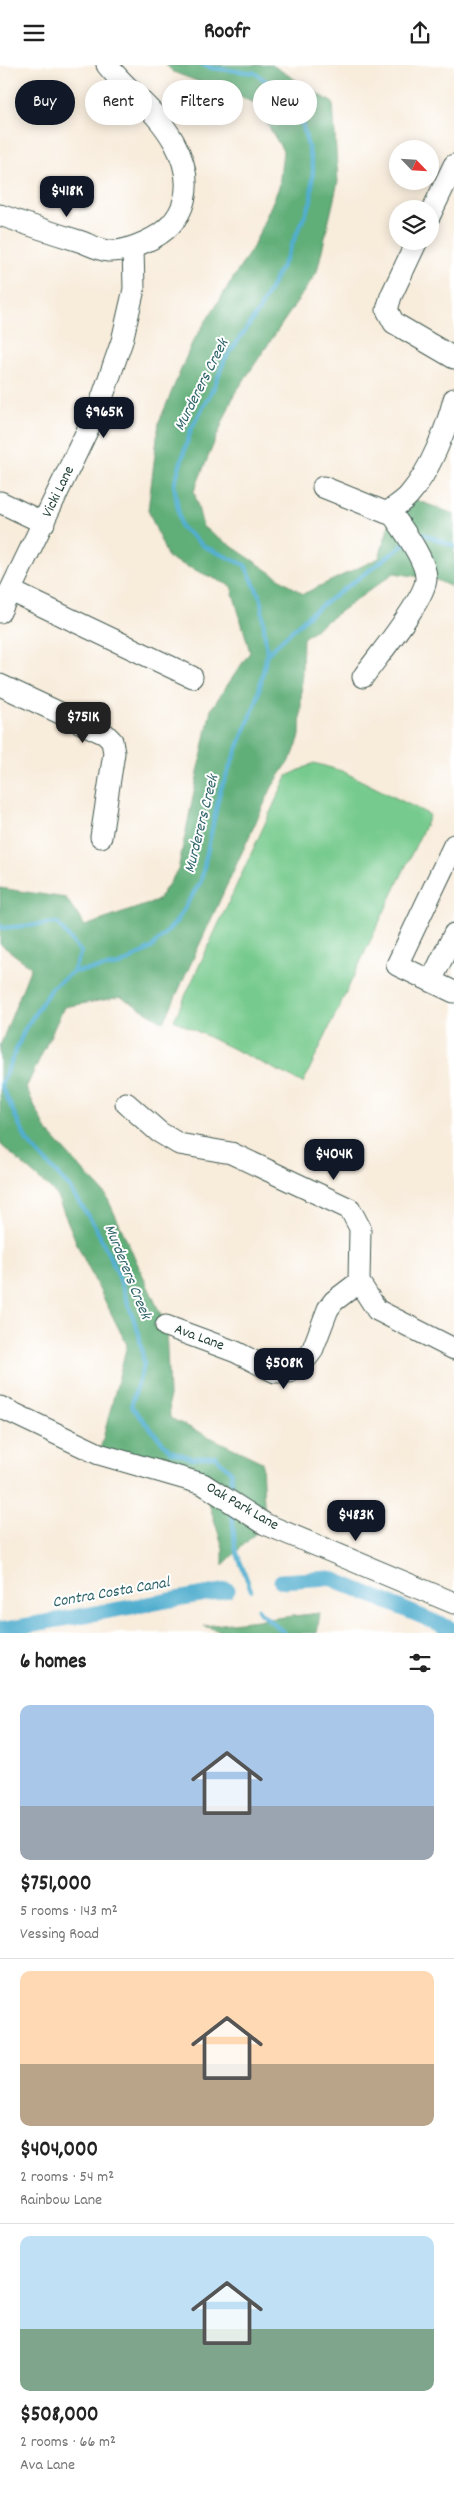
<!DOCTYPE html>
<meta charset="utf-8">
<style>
:root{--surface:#fff;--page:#f6f6f6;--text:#222;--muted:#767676;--line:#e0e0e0;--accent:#111827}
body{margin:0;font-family:Dekko,sans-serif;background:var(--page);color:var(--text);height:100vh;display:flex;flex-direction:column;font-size:19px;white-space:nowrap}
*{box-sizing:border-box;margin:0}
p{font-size:16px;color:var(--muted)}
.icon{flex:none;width:28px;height:28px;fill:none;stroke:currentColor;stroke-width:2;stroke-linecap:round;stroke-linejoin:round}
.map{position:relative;height:1568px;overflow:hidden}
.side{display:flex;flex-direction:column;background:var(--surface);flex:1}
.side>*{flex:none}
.guide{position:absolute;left:15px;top:15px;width:425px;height:45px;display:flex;gap:10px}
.needle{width:32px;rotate:115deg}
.buttons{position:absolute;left:389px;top:75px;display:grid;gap:10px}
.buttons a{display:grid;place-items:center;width:50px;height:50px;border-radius:50%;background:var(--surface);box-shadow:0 2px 12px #0003;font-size:25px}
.price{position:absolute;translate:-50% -42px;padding:0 11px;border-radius:10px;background:var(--accent);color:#fff;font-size:16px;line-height:32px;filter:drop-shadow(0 1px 2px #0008)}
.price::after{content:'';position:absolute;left:50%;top:30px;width:15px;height:11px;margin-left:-8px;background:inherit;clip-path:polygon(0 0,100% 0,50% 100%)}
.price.selected{background:#222;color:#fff}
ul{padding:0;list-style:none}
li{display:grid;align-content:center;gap:10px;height:265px;padding:0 20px}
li+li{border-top:1px solid var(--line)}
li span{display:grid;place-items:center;height:155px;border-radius:10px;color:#555}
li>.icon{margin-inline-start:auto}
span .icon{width:90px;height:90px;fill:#fffc;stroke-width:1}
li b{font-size:21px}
h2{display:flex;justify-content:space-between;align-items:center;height:60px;padding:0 20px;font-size:21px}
.pill{padding:0 18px;border-radius:22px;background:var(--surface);box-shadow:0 2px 12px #0003;font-size:18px;line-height:45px}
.pill.selected{background:var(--accent);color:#fff}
header{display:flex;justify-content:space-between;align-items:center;height:65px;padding:0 20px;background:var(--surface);font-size:22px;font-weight:700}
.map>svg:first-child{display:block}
.green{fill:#76ca8d;stroke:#4a8460}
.forest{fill:#60ae78;stroke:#407656}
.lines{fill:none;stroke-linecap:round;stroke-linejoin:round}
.stream{stroke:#51aecf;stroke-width:4.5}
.canal{stroke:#51aecf;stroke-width:15}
.minor-casing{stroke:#40574d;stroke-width:23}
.minor{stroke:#fff;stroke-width:21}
.labels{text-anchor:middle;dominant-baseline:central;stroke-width:4;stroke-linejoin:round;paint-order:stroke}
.street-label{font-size:15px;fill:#1f3d34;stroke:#fff}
.water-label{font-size:16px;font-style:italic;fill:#30656a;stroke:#fff}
</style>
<header><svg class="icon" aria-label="menu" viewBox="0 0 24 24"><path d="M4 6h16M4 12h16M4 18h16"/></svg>Roofr<svg class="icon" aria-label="share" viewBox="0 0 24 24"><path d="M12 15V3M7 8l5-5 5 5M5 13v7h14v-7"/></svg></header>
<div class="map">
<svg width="454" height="1568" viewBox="0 0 454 1568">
<rect width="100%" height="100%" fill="#fff"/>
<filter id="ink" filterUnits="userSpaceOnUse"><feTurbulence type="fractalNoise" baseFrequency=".02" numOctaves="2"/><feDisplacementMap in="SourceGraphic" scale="10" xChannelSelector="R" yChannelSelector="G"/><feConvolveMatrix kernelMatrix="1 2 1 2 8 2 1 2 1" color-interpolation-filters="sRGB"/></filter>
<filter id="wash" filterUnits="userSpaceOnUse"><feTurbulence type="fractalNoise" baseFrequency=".0096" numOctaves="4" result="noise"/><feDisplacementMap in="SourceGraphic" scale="20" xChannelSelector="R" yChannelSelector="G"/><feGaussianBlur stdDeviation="1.12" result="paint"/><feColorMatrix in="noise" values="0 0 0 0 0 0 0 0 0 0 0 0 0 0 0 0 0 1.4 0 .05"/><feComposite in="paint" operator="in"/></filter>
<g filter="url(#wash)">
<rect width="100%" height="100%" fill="#f8ecdb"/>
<path class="green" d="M 314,698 L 342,706 L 430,750 L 303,1018 L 174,955 L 287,711 Z"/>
<path class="forest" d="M 166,0 L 272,0 L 333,38 L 338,117 L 317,207 L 234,330 L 194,426 L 203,462 L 303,529 L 379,493 L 391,453 L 408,432 L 454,449 L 454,523 L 434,514 L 394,508 L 303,573 L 300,671 L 293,690 L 272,722 L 164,957 L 121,932 L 64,942 L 26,1023 L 47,1066 L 106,1130 L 166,1261 L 170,1353 L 262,1397 L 265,1459 L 223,1500 L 223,1483 L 203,1419 L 99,1389 L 127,1280 L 80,1186 L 56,1129 L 0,1079 L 0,981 L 31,902 L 0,879 L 0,823 L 66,833 L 85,861 L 157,836 L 178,805 L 211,644 L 250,587 L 231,521 L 168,493 L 148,445 L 159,357 L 192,278 L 253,182 L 279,122 L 283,86 L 255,38 L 173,7 Z
M 320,1548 L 317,1568 L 226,1568 L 204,1561 Z"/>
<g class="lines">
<path class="stream" d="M 203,0 L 211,3 L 255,8 L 287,31 L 303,61 L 313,103 L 311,136 L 286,193 L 258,247 L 225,294 L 214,322 L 191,364 L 174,420 L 181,462 L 205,482 L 245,500 L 261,534 L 267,589 L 257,635 L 220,726 L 201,816 L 176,857 L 151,883 L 120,900 L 73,907 L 52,922 L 25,964 L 1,1020 L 27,1076 L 70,1123 L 96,1163 L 117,1207 L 139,1269 L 144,1299 L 131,1341 L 170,1386 L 192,1393 L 215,1391 L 231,1407 L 232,1430
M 414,470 L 418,467 L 454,481
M 267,589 L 310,549 L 405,479
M 0,860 L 2,863 L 57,858 L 81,887 L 73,907
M 232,1445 L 235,1483 L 251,1525
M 258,1544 L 260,1548 L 285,1568"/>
<path class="canal" d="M 281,1516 L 330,1513 L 454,1565
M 0,1565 L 228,1525"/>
</g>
</g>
<g filter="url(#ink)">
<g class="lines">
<defs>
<path id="minor" d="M 0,150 C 26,159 53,168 79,176 C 88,179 99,185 108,186 C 121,187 134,182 145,177 C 189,158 196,117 174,77 C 157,46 129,27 107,0
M 430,150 L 454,100
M 417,176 L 391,231 L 387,245 L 394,258 L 454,293
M 323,422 L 387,448 C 394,442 403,437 409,430 C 430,406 446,365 454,334
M 0,437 L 44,458
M 11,526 L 192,612
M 0,547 L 100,339 L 122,276 L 134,224 L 133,182
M 363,612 C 377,592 425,535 426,514 C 427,495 401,462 390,446
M 0,620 L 105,669 L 112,676 L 114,688 L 101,772
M 454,780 L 397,900 L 454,927
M 431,916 L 454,869
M 126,1038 L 159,1067 L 179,1079 L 231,1088 L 350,1144 L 360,1163 L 359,1217 L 377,1245 L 454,1284
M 166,1261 L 236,1287 L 275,1307 L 290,1307 L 302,1299 L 312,1286 L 328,1244 L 334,1236 L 359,1217
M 0,1342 L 99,1389 L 203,1419 L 265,1459 L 454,1538"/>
</defs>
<use href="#minor" class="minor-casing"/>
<use href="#minor" class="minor"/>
</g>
</g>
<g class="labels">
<g class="street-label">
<text transform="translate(59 427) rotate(-64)">Vicki Lane</text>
<text transform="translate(199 1273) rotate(20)">Ava Lane</text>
<text transform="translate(242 1442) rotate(30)">Oak Park Lane</text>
</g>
<g class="water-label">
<text transform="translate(202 320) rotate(-63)">Murderers Creek</text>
<text transform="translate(202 759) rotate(-76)">Murderers Creek</text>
<text transform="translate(127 1207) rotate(68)">Murderers Creek</text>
<text transform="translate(111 1528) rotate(-10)">Contra Costa Canal</text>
</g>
</g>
</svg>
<div class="buttons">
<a><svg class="needle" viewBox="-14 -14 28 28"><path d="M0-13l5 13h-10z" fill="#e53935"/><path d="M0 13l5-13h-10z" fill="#767676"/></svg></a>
<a><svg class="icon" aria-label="layers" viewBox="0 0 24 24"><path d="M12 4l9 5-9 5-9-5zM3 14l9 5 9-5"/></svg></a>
</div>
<b class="price" style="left:67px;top:153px">$418K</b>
<b class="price" style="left:104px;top:374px">$965K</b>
<b class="price selected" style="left:83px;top:679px">$751K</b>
<b class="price" style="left:334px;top:1116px">$404K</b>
<b class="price" style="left:284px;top:1325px">$508K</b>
<b class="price" style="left:356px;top:1477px">$483K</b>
<div class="guide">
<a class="pill selected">Buy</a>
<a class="pill">Rent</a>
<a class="pill">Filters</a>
<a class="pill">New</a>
</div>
</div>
<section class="side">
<h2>6 homes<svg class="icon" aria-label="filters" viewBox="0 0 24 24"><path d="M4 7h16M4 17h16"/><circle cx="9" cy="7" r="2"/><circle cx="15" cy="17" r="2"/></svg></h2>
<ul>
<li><span style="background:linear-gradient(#a9c7e8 65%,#9aa5b1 0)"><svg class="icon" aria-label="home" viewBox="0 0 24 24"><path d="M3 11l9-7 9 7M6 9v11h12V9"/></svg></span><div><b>$751,000</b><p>5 rooms · 143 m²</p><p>Vessing Road</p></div></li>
<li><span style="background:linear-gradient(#ffd9b3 60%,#b9a48a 0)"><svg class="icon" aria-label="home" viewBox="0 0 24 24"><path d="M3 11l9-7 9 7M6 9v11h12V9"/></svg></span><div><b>$404,000</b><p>2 rooms · 54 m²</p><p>Rainbow Lane</p></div></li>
<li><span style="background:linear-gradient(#bfe0f5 60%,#7fa58c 0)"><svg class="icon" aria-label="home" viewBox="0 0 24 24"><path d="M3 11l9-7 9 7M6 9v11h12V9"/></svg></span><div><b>$508,000</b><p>2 rooms · 66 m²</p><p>Ava Lane</p></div></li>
</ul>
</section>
